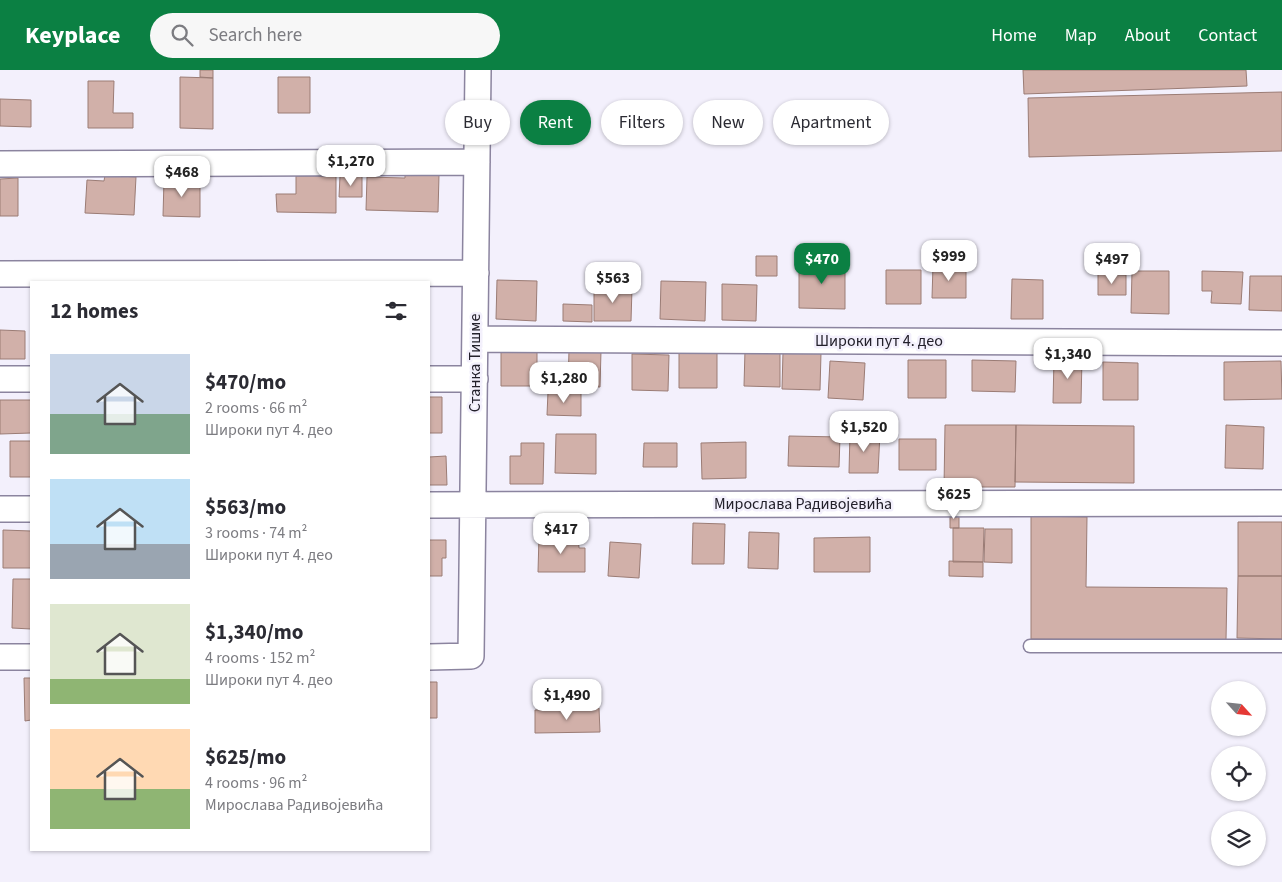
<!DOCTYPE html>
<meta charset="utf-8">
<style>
:root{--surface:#fff;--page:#f7f7f7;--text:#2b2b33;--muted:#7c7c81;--accent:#0b8043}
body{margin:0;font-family:"Source Sans 3",sans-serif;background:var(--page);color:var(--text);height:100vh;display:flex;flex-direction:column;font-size:19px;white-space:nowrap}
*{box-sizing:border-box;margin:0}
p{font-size:16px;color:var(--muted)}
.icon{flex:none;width:28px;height:28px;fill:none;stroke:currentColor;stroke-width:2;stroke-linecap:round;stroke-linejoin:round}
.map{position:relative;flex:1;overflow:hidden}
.sheet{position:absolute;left:30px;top:211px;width:400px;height:570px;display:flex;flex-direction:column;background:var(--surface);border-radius:0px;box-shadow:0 1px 4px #0004}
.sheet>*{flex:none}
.banner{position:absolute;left:445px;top:30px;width:475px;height:45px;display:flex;gap:10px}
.needle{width:32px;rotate:117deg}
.buttons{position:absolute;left:1211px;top:611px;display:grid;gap:10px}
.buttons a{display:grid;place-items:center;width:55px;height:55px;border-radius:50%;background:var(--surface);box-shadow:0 1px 4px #0004;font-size:25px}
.price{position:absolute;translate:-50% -42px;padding:0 11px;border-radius:10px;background:#fff;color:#222;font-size:16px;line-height:32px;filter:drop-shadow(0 1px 2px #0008)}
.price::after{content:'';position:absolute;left:50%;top:30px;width:15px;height:11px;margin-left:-8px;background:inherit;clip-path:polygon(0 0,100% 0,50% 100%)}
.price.active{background:var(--accent);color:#fff}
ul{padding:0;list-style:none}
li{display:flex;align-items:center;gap:15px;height:125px;padding:0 20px}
li span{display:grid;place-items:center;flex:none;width:140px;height:100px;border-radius:0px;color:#555}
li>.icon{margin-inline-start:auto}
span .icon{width:60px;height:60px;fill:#fffc;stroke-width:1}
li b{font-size:21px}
h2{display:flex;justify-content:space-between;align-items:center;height:60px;padding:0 20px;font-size:21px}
.tag{padding:0 18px;border-radius:22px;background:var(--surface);box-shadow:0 1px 4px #0004;font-size:18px;line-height:45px}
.tag.active{background:var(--accent);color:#fff}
header{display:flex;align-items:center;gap:30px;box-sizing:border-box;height:70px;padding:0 25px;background:var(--accent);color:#fff}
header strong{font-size:24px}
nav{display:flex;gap:28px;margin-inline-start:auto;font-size:18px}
.search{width:350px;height:45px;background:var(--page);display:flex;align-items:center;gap:12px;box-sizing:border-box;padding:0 18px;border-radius:28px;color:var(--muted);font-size:19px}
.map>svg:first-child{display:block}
.building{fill:#d1b0a9;stroke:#9b7c75}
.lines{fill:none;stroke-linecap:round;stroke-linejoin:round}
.lane-casing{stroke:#8b849f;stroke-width:15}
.street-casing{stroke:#8b849f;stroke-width:28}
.lane{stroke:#fff;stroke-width:12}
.street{stroke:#fff;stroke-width:25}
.labels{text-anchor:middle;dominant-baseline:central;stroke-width:5;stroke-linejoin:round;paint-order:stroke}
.street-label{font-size:16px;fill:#23202b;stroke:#f3f0fc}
</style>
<header>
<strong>Keyplace</strong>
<div class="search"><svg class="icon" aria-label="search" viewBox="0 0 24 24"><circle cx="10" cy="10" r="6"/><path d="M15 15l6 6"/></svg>Search here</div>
<nav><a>Home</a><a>Map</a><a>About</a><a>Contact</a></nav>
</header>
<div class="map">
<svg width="1282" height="812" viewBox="0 0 1282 812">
<rect width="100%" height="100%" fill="#f3f0fc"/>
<path class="building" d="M 200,0 L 213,0 L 213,8 L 200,7 Z
M 1023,0 L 1246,0 L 1247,16 L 1024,24 Z
M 180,7 L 213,8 L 213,59 L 180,58 Z
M 278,7 L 310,7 L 310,43 L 278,43 Z
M 88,11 L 114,11 L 113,43 L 133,43 L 133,58 L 88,58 Z
M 1282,22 L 1282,81 L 1029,87 L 1028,28 Z
M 0,29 L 31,30 L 31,57 L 0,56 Z
M 405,104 L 439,105 L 438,142 L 366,140 L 367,107 L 405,108 Z
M 105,105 L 136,107 L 134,145 L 85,143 L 87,110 L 104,111 Z
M 296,106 L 336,106 L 336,143 L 277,142 L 276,124 L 296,124 Z
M 340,106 L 362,106 L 362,127 L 339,127 Z
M 18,108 L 18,146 L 0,146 L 0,109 Z
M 164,110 L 200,110 L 200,147 L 163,146 Z
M 756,186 L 777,186 L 777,206 L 756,206 Z
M 799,191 L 845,192 L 845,239 L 799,238 Z
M 933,195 L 966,196 L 966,228 L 932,228 Z
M 886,200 L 921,200 L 921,234 L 886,234 Z
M 1132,201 L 1169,201 L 1169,244 L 1131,243 Z
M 1202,201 L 1243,202 L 1241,234 L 1211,233 L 1212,221 L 1202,221 Z
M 1098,204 L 1126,205 L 1126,225 L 1098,225 Z
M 1250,206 L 1282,206 L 1282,241 L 1249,240 Z
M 1012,209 L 1043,210 L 1043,249 L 1011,249 Z
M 497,210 L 537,211 L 536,251 L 496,249 Z
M 661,211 L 706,212 L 705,251 L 660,249 Z
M 722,214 L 757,215 L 756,251 L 722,250 Z
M 594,217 L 632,218 L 631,251 L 594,251 Z
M 563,234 L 592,235 L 592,252 L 563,251 Z
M 0,260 L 25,261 L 25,289 L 0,289 Z
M 569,280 L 601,281 L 600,317 L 568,316 Z
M 745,280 L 780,281 L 780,317 L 744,316 Z
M 501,281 L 537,281 L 537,316 L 501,316 Z
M 783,282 L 821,283 L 820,320 L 782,319 Z
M 679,283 L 717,283 L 717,318 L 679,318 Z
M 632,284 L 669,285 L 668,321 L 632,320 Z
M 1054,288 L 1082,288 L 1081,333 L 1053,333 Z
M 908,290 L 946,290 L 946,328 L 908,328 Z
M 972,290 L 1016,291 L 1015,322 L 972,321 Z
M 830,291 L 865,293 L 863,330 L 828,328 Z
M 1281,291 L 1282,329 L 1224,330 L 1224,292 Z
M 1103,292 L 1138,293 L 1138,330 L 1103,330 Z
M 548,322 L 581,322 L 581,346 L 547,345 Z
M 429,327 L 442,327 L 442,363 L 429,363 Z
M 0,330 L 31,330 L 31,363 L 0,364 Z
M 945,355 L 1016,355 L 1015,417 L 944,417 Z
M 1016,355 L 1134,356 L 1134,413 L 1015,412 Z
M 1226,355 L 1264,357 L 1263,399 L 1225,398 Z
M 850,362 L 880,363 L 878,403 L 849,403 Z
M 556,364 L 596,364 L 596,404 L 555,403 Z
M 789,366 L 840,367 L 839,397 L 788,396 Z
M 899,369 L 936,369 L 936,400 L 899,400 Z
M 10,371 L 31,371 L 31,407 L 10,407 Z
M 746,372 L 746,408 L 702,409 L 701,373 Z
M 521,373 L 544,373 L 543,414 L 510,414 L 510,386 L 521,386 Z
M 644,373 L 677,373 L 677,397 L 643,397 Z
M 446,386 L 447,415 L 429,415 L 429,387 Z
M 950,443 L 959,443 L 959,458 L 950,458 Z
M 1031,446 L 1087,447 L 1086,517 L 1227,518 L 1226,570 L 1031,569 Z
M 1238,452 L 1282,452 L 1282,506 L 1238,506 Z
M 693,453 L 725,454 L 724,494 L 692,494 Z
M 953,458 L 984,458 L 983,492 L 953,492 Z
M 985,459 L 1012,459 L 1012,493 L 984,492 Z
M 3,460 L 31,461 L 31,498 L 3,498 Z
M 749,462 L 779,463 L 778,499 L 748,498 Z
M 539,466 L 578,466 L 579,478 L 585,478 L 585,502 L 538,502 Z
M 870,467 L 870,502 L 814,502 L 814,468 Z
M 429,470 L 446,470 L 446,488 L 442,488 L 442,506 L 429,506 Z
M 610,472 L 641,474 L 639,508 L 608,506 Z
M 949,491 L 983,492 L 983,507 L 949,506 Z
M 1238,506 L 1282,506 L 1282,569 L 1237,568 Z
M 13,509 L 31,509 L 31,559 L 12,558 Z
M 24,608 L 31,608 L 31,650 L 25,651 Z
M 429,612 L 437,612 L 437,648 L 429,648 Z
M 599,638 L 600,662 L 535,663 L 535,640 Z"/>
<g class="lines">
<defs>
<path id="lane" d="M 1030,576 L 1282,576"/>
<path id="street" d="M 0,94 L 477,92
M 0,204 L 476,203
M 476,269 L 1282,273
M 0,309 L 31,309
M 429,309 L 475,309
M 429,435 L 1282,433
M 0,439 L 31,439
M 0,587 L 31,587
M 429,587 L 471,586 L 478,0"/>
</defs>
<use href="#lane" class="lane-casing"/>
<use href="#street" class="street-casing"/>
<use href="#lane" class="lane"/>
<use href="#street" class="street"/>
</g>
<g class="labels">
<g class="street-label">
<text x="879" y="271">Широки пут 4. део</text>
<text transform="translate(475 293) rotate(-90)">Станка Тишме</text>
<text x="803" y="434">Мирослава Радивојевића</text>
</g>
</g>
</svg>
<div class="buttons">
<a><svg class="needle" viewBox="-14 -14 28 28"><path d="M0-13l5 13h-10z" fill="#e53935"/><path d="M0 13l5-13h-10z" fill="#7c7c81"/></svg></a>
<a><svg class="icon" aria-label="locate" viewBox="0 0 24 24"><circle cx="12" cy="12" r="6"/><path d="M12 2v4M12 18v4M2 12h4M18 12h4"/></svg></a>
<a><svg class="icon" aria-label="layers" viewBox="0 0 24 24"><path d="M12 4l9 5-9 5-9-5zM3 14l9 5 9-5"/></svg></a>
</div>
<b class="price" style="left:351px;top:117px">$1,270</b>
<b class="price" style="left:182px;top:128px">$468</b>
<b class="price" style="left:949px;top:212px">$999</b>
<b class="price active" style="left:822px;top:215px">$470</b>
<b class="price" style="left:1112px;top:215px">$497</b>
<b class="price" style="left:613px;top:234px">$563</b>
<b class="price" style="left:1068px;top:310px">$1,340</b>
<b class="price" style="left:564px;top:334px">$1,280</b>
<b class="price" style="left:864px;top:383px">$1,520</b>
<b class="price" style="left:954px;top:450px">$625</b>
<b class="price" style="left:561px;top:485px">$417</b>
<b class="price" style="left:567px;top:651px">$1,490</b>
<div class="banner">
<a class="tag">Buy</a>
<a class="tag active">Rent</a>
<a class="tag">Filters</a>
<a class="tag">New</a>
<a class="tag">Apartment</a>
</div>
<section class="sheet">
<h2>12 homes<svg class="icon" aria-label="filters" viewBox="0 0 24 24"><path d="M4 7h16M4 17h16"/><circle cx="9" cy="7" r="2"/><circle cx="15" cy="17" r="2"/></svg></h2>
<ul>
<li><span style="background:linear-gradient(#c9d6e8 60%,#7fa58c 0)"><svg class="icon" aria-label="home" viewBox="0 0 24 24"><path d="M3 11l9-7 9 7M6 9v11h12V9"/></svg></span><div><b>$470/mo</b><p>2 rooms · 66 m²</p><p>Широки пут 4. део</p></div></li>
<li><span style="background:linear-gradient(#bfe0f5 65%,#9aa5b1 0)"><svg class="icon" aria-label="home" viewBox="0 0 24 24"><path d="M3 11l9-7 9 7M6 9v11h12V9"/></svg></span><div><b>$563/mo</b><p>3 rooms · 74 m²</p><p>Широки пут 4. део</p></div></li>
<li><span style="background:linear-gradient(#dfe7d0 75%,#8fb573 0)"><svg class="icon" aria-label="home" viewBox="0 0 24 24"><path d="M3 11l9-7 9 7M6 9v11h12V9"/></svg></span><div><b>$1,340/mo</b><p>4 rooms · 152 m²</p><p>Широки пут 4. део</p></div></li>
<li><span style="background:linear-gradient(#ffd9b3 60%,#8fb573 0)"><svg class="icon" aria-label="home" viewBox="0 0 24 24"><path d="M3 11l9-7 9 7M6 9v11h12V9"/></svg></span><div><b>$625/mo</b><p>4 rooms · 96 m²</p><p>Мирослава Радивојевића</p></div></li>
</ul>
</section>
</div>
